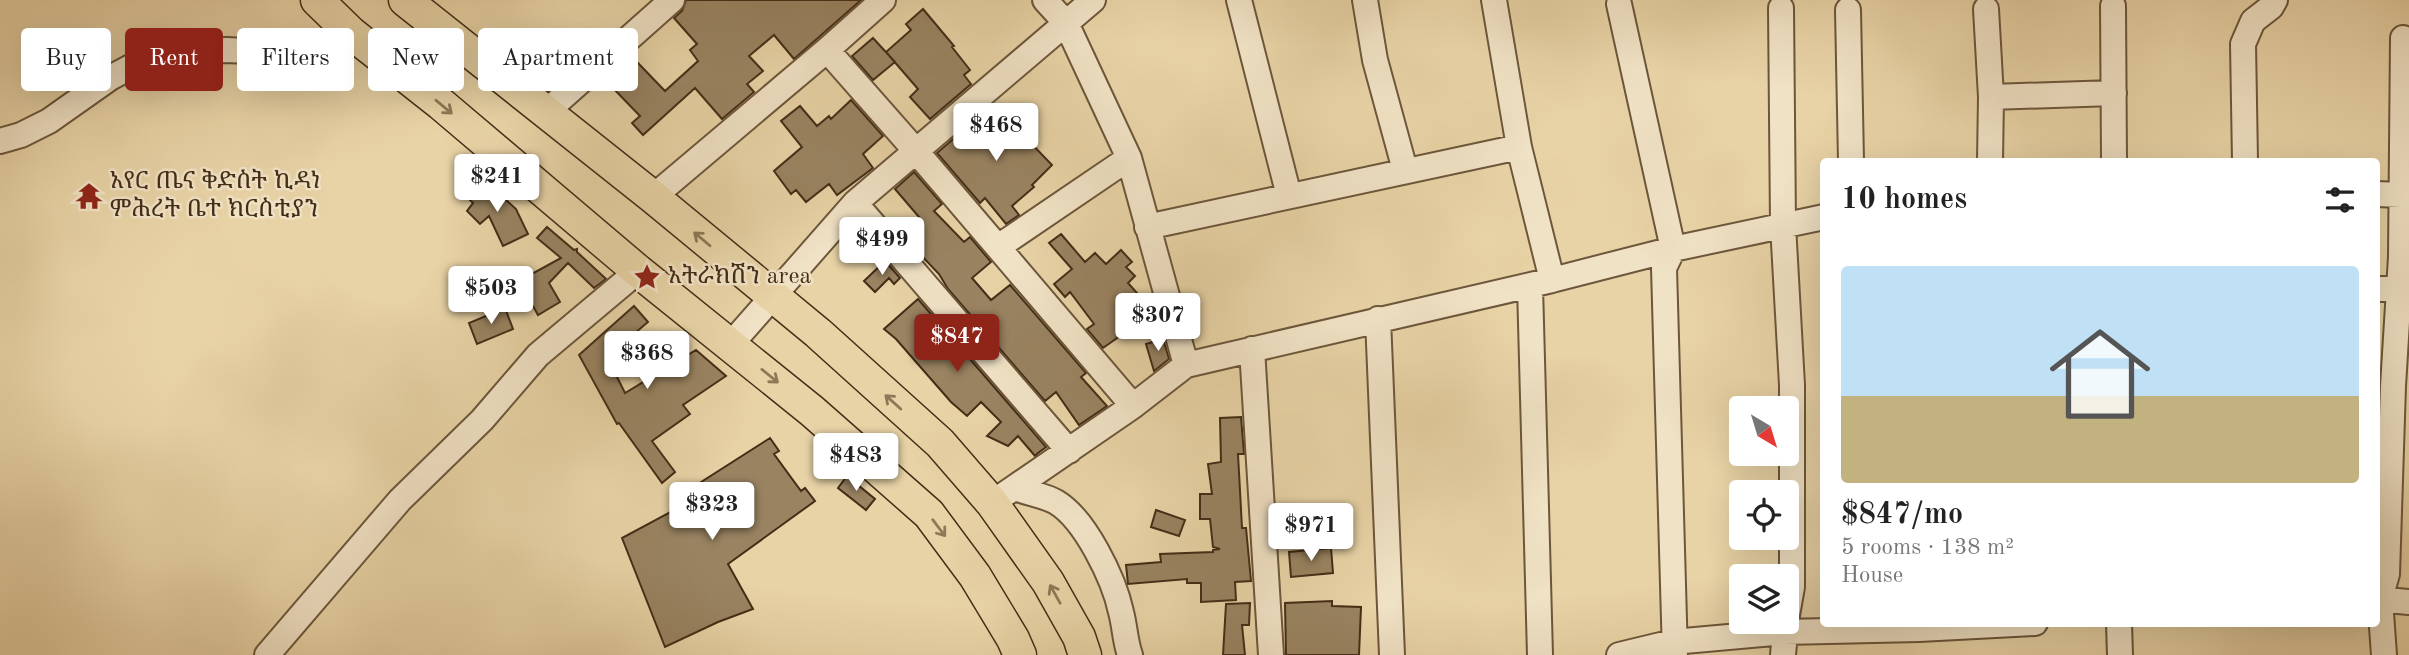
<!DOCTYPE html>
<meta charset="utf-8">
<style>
:root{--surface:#fff;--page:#f6f6f6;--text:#222;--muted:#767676;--line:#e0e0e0;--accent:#8f2418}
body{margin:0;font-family:"Old Standard TT","Noto Serif Ethiopic",serif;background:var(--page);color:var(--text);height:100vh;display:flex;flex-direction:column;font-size:26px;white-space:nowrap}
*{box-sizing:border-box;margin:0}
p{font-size:23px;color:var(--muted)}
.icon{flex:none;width:38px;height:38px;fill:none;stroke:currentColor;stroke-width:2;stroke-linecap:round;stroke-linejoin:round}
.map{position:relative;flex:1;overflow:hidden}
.panel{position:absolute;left:1820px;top:158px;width:560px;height:469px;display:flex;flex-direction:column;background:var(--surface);border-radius:7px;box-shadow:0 7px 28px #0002}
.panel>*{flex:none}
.banner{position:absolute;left:21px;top:28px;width:665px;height:63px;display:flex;gap:14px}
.needle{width:46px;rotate:142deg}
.buttons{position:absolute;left:1729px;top:396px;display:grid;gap:14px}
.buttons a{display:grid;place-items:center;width:70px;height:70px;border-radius:7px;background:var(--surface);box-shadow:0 7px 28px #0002;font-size:35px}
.price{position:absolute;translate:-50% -60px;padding:0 16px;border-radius:7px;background:#fff;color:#222;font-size:23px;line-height:46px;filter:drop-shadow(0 2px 4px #0008)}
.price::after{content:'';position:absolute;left:50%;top:42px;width:21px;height:16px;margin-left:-10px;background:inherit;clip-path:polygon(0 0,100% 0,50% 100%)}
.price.on{background:var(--accent);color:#fff}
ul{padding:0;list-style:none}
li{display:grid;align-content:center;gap:14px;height:371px;padding:0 21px}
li+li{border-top:2px solid var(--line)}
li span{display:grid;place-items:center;height:217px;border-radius:7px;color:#555}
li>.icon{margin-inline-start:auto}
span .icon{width:126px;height:126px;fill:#fffc;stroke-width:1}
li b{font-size:30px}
h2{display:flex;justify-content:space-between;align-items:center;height:84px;padding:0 21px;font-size:30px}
.tag{padding:0 24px;border-radius:7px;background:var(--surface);box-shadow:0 7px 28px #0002;font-size:24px;line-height:63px}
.tag.on{background:var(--accent);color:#fff}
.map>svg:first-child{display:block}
.building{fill:#998361;stroke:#442d17;stroke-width:2}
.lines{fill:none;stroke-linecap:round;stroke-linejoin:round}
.minor-casing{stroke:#6d563b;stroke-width:28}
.major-casing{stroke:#442d17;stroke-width:35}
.minor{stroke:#f0e2c5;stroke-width:24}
.major{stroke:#e8d3a6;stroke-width:32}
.oneway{stroke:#8e7857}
.labels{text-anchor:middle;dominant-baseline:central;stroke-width:5;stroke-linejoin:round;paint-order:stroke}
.poi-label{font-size:24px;fill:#442d17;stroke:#f0e2c5;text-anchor:start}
</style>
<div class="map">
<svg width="2409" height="655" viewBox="0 0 2409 655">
<rect width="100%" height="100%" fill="#e8d3a6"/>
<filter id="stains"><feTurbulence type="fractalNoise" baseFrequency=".00286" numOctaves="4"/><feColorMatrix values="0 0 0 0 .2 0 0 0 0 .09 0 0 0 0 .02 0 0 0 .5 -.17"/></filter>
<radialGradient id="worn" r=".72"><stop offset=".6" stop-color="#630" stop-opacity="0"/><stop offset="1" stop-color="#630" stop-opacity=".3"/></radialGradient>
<path class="building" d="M 686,0 L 861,0 L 794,59 L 774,35 L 749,56 L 763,71 L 747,84 L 754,92 L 722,119 L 695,88 L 643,135 L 632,123 L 640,116 L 610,85 L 636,61 L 665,91 L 698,61 L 690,50 L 697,44 L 674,18 L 682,11 Z
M 923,9 L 954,46 L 952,47 L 970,70 L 964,75 L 971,84 L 930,119 L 910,97 L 918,89 L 886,52 L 911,30 L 906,24 Z
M 873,38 L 895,62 L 873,80 L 852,56 Z
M 851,100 L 883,136 L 863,154 L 873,168 L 837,195 L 829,184 L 806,202 L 796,190 L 791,194 L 774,171 L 802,147 L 781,121 L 800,106 L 817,126 L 829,116 L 831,119 Z
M 1001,106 L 1025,137 L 1052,165 L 1032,185 L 1034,187 L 1012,206 L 1019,215 L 1006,224 L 985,198 L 980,203 L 937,153 L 966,128 L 970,132 Z
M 914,172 L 942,204 L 934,211 L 964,242 L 970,237 L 991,262 L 972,278 L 991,300 L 1010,285 L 1086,373 L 1081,377 L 1107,406 L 1079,425 L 1056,392 L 1045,401 L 948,289 L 939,274 L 900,233 L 919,217 L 895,189 Z
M 485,181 L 516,209 L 528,234 L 503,246 L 489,216 L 480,224 L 467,211 L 473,203 L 468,198 Z
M 547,227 L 574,250 L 577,249 L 577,252 L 606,279 L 594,288 L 568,263 L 549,283 L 560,302 L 538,315 L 519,281 L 561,258 L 537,238 Z
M 1061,234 L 1085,262 L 1095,253 L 1106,264 L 1121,250 L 1132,262 L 1126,267 L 1135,276 L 1128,283 L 1154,312 L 1103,348 L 1087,329 L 1094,324 L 1070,292 L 1065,297 L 1054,284 L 1072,269 L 1049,243 Z
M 885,261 L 900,278 L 894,284 L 889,278 L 875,292 L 864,281 Z
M 918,299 L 1046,447 L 1038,453 L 1035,456 L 1018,436 L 1008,446 L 987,436 L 1001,422 L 981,402 L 967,416 L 951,402 L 896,339 L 884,329 Z
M 634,306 L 648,322 L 607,357 L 625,393 L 696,350 L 726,376 L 683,405 L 690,414 L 652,441 L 675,472 L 662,483 L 619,423 L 617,424 L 579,355 Z
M 505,308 L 513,329 L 477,344 L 469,323 Z
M 1163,339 L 1169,359 L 1154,371 L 1146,344 Z
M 1241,417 L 1244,454 L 1238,454 L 1242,528 L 1246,528 L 1251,581 L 1235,582 L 1236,600 L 1201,602 L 1201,583 L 1187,583 L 1187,579 L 1128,584 L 1126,565 L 1161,562 L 1160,554 L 1213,552 L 1213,550 L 1220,549 L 1213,547 L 1210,519 L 1200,519 L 1200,494 L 1212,494 L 1208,464 L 1221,462 L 1220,418 Z
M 770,438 L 779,451 L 774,454 L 801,491 L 805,488 L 815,501 L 728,564 L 753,609 L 718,622 L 665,647 L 622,538 L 693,500 L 687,491 Z
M 847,476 L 875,499 L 866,510 L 838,488 Z
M 1156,510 L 1185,520 L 1179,536 L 1151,527 Z
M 1331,548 L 1333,573 L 1291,577 L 1289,552 Z
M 1332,601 L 1332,606 L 1361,607 L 1359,655 L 1286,655 L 1285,603 Z
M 1250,603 L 1249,625 L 1242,625 L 1245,655 L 1223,655 L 1226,604 Z"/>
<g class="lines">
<defs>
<path id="minor" d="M 1045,0 L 1066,23 L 1129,158 L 1186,365
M 1239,0 L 1289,196
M 1365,0 L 1375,60 L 1405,170
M 1494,0 L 1519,147 L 1552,280
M 1619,4 L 1673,249 L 1664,268 L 1675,655
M 2113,6 L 2114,161
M 1781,8 L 1783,225 L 1792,385 L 1792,587 L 1787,615
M 1986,9 L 1991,97 L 1990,161
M 1848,10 L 1851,161
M 827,50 L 915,150 L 1133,406
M 1991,97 L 2114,93
M 546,112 L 672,0
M 0,141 L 21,135 L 49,121 L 110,78 L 138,63 L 185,52 L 227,50 L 309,54 L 324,52 L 351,33
M 2245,161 L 2243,44 L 2253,21 L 2271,7 L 2275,0
M 2376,194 L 2401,195
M 653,197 L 827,50 L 883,0
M 855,203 L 1069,451
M 1147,227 L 1519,147
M 998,247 L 1129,158
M 1530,286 L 1540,655
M 2376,289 L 2399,289
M 1378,319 L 1392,655
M 731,344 L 855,203 L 1093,0
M 1252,349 L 1271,655
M 1015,488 C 1027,493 1044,495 1056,502 C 1085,519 1114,579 1121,612 C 1125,627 1125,641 1130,655
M 992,503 L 1133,406 L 1186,365 L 1552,280 L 1673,249 L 1824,217
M 2376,599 L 2409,602
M 2119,623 L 2120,655
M 267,655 L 400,500 L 482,420 L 538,355 L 638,271
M 1619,655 L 1673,642 L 1784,632 L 1919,629 L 2035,623
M 1783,655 L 1786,621
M 2384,655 L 2380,599 L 2387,574 L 2393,386 L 2401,257 L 2403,38"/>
<path id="major" d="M 317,0 L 351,33 L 441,104 L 638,271 L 812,411 L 929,514 L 975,576 L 1013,639 L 1020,655
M 405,0 L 653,197 L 818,333 L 940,443 L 992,503 L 1048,582 L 1079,637 L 1085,655"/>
</defs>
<use href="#minor" class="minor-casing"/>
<use href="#major" class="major-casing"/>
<use href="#minor" class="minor"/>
<use href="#major" class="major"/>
</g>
<defs><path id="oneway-shaft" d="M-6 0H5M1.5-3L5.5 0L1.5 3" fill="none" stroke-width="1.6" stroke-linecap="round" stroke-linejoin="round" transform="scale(1.75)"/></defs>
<g class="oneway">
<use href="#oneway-shaft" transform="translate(444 107) rotate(40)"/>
<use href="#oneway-shaft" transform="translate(702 239) rotate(-140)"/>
<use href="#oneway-shaft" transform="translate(770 376) rotate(39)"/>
<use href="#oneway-shaft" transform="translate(893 402) rotate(-138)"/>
<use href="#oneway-shaft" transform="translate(939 528) rotate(53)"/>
<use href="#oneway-shaft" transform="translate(1055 594) rotate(-119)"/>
</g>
<defs>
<symbol id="temple-bare" viewBox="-9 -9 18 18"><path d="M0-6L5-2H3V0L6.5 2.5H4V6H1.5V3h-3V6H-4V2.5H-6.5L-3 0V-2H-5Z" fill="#8f2418" stroke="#f0e2c5" stroke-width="2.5" paint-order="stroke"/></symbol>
<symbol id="sight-bare" viewBox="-9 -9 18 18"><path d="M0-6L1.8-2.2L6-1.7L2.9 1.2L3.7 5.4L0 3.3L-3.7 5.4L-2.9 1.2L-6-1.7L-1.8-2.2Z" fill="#8f2418" stroke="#f0e2c5" stroke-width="2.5" paint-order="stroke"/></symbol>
</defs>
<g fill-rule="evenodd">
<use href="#temple-bare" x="70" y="177" width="38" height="38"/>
<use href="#sight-bare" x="628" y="258" width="38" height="38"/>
</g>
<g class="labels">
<g class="poi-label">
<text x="110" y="182">አየር ጤና ቅድስት ኪዳነ<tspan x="110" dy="28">ምሕረት ቤተ ክርስቲያን</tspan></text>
<text x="668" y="277">አትራክሽን area</text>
</g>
</g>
<rect width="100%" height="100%" filter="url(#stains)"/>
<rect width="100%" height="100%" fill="url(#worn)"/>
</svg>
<div class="buttons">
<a><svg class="needle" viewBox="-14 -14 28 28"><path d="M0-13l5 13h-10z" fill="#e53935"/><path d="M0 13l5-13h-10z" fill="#767676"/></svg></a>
<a><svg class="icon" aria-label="locate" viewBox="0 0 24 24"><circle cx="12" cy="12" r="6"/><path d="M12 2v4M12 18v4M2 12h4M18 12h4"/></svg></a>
<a><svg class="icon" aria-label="layers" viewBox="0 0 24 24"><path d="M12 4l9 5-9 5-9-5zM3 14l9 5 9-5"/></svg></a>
</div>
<b class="price" style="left:996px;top:163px">$468</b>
<b class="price" style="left:497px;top:214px">$241</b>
<b class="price" style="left:882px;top:277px">$499</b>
<b class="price" style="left:491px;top:326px">$503</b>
<b class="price" style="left:1158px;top:353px">$307</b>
<b class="price on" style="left:957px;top:374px">$847</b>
<b class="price" style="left:647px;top:391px">$368</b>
<b class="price" style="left:856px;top:493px">$483</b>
<b class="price" style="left:712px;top:542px">$323</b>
<b class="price" style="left:1311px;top:563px">$971</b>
<div class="banner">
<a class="tag">Buy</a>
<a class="tag on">Rent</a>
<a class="tag">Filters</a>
<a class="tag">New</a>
<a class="tag">Apartment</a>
</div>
<section class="panel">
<h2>10 homes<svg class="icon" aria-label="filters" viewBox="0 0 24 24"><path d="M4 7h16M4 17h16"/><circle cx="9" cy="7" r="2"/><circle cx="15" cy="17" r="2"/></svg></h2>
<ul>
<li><span style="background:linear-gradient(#bfe0f5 60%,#c2b280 0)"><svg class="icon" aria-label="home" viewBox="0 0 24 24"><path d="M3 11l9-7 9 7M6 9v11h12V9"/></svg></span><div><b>$847/mo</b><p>5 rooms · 138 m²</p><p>House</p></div></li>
</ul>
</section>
</div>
